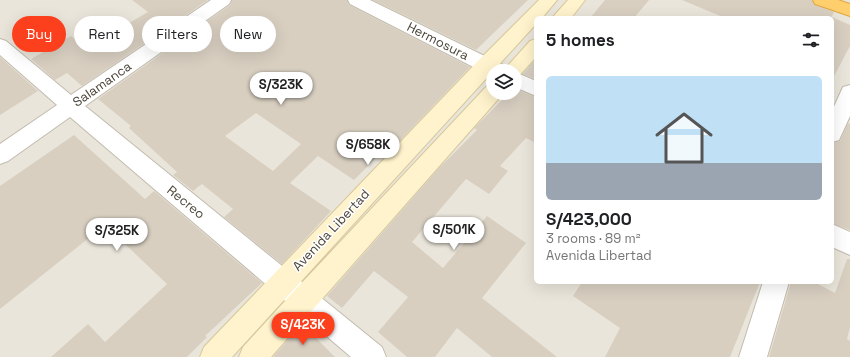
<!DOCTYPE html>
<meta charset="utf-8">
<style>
:root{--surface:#fff;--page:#f6f6f6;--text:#202124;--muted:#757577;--accent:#fc3f1d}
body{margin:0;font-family:"Space Grotesk",sans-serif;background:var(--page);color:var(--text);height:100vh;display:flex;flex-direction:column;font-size:15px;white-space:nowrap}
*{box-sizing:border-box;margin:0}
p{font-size:13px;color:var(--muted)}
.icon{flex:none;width:22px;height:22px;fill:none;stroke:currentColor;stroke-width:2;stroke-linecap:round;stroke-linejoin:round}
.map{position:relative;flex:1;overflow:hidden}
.drawer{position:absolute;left:534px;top:16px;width:300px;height:268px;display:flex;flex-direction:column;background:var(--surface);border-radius:6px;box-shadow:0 4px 16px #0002}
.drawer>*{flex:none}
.guide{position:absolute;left:12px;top:16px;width:380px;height:36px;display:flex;gap:8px}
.buttons{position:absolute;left:486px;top:64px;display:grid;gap:8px}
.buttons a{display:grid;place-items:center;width:36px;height:36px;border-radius:50%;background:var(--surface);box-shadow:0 4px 16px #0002;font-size:20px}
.price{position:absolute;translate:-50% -34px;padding:0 9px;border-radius:14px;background:#fff;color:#222;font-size:13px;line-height:26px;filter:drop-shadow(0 1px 2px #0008)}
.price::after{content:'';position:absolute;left:50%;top:24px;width:12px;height:9px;margin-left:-6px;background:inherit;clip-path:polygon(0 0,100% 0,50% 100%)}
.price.current{background:var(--accent);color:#fff}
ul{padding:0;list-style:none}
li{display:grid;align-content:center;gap:8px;height:212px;padding:0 12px}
li span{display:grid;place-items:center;height:124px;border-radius:6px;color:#555}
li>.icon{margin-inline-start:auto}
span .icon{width:72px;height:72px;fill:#fffc;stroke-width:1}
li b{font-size:17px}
h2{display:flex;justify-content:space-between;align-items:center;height:48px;padding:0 12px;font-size:17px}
.tag{padding:0 14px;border-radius:18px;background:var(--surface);box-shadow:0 4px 16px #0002;font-size:14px;line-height:36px}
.tag.current{background:var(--accent);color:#fff}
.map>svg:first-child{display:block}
.residential{fill:#eae5da;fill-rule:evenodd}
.building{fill:#d8cfc1;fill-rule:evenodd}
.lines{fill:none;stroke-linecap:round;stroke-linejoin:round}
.street-casing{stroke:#c2bbae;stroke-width:2}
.secondary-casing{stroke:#d6c79b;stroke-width:2}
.highway-casing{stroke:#e0a43c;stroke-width:2}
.street{fill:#fff;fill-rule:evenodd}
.secondary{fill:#fff3cd;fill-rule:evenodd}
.highway{fill:#ffcf6e;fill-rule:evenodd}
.labels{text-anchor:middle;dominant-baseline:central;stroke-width:3;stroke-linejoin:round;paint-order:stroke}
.street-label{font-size:13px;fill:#4b4439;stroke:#fff}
</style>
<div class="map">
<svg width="850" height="357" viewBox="0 0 850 357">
<rect width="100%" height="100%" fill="#f6f3ec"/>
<path class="residential" d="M 0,0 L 850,0 L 850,357 L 0,357 ZM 536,18 L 832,18 L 832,282 L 536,282 ZM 493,71 L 515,71 L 515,93 L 493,93 Z"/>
<path class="building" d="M 132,0 L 208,0 L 82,86 L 67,73 L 55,80 L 31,59 L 71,36 L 86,48 L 148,12 Z
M 232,0 L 347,0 L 349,5 L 470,67 L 390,151 L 386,148 L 354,180 L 318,156 L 290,183 L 331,211 L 282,264 L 224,217 L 233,209 L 202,184 L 193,191 L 173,175 L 177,172 L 129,128 L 131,126 L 98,99 L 230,5 ZM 256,113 L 301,144 L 273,171 L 225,136 Z
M 373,0 L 528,0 L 476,50 Z
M 605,0 L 649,0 L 634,18 L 590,18 Z
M 682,0 L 812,0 L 815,5 L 834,12 L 831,18 L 725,18 Z
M 832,17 L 850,25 L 850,46 L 832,80 Z
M 0,57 L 38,91 L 0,115 Z
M 536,59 L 536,79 L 523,74 Z
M 515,89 L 536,97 L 536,143 L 526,138 L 500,166 L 508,171 L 489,194 L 466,179 L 412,242 L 443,268 L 487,216 L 526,243 L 482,298 L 557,357 L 492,357 L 457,328 L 435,357 L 407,357 L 378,332 L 408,297 L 374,271 L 342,308 L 327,296 L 439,168 L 477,130 L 474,128 L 506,96 L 505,95 L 506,93 L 515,93 Z
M 848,123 L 850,124 L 850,230 L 832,223 L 832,143 L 840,141 Z
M 74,135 L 145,199 L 154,191 L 262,283 L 205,336 L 207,337 L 187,357 L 51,357 L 88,324 L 105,342 L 167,284 L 105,225 L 0,309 L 0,186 Z
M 847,259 L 850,259 L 850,327 L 847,339 L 850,341 L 850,357 L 769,357 L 791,282 L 814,282 L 835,293 Z
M 582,282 L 760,282 L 730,357 L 605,357 L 620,328 L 573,296 Z
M 302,324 L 335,357 L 273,357 Z"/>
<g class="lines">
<defs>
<path id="street" d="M 211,0 L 231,0 L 229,4 L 85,106 L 382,347 L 386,357 L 351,357 L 70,117 L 8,161 L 0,164 L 0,144 L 57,105 L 0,55 L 0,39 L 6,41 L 71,95 Z
M 348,0 L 370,0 L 505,66 L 507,71 L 493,71 L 493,76 L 491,76 L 350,4 Z
M 515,72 L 536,81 L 536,96 L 515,87 Z
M 850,85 L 850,116 L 839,140 L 832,142 L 832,111 L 843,87 Z
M 832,224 L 850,232 L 850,255 L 832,247 Z
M 763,282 L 789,282 L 767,357 L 739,357 Z"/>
<path id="secondary" d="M 539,0 L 557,0 L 542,18 L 536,18 L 536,24 L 232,357 L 200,357 L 204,347 L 479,60 Z
M 568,0 L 585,0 L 571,18 L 552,18 Z
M 536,39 L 536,57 L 519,76 L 515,77 L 515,71 L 503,71 L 530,41 Z
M 493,85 L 493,93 L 502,93 L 500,97 L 271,357 L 239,357 L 243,347 L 295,290 L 486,87 Z"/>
<path id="highway" d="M 813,0 L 838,0 L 850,4 L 850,16 L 815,4 Z"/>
</defs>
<use href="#street" class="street-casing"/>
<use href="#secondary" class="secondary-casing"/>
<use href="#highway" class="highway-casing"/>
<use href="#street" class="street"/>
<use href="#secondary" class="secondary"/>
<use href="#highway" class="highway"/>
</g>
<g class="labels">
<g class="street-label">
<text transform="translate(438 41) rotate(27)">Hermosura</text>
<text transform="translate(102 84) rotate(-35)">Salamanca</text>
<text transform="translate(186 202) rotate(39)">Recreo</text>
<text transform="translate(331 230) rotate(-47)">Avenida Libertad</text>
</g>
</g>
</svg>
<div class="buttons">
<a><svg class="icon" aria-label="layers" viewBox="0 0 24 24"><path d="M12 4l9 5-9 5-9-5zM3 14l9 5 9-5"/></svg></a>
</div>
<b class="price" style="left:281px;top:106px">S/323K</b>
<b class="price" style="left:368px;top:166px">S/658K</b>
<b class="price" style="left:454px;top:251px">S/501K</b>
<b class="price" style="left:117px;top:252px">S/325K</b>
<b class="price current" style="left:303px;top:346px">S/423K</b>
<div class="guide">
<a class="tag current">Buy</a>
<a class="tag">Rent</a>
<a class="tag">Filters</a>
<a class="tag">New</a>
</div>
<section class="drawer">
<h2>5 homes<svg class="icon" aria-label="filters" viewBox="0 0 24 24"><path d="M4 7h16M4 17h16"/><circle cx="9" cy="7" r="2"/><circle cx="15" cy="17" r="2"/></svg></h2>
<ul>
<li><span style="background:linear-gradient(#bfe0f5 70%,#9aa5b1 0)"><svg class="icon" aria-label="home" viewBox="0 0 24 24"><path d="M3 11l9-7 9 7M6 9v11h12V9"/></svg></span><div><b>S/423,000</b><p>3 rooms · 89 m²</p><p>Avenida Libertad</p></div></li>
</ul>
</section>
</div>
